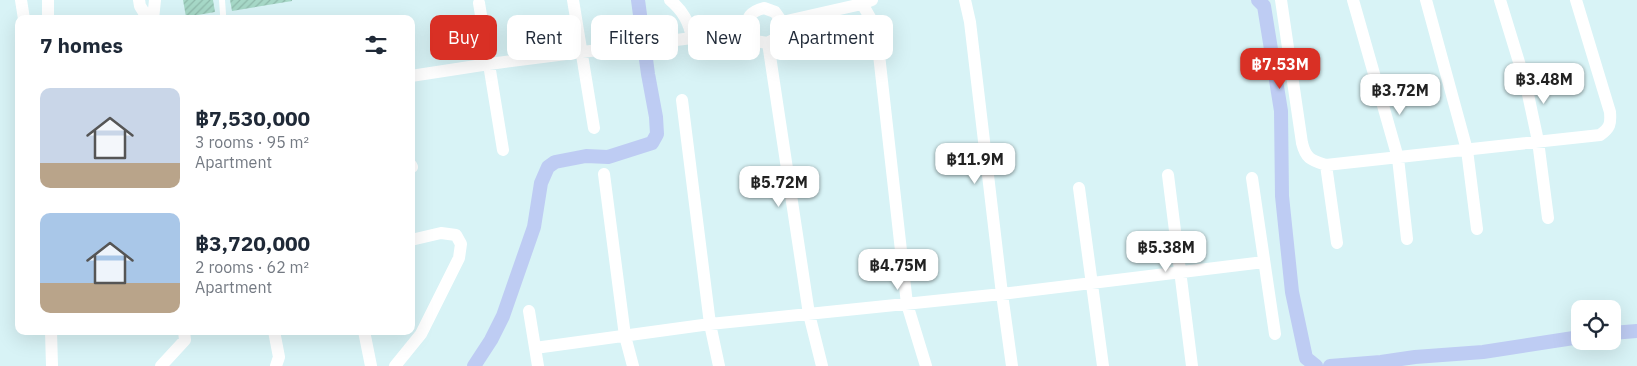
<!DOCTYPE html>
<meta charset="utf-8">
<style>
:root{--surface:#fff;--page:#f6f6f7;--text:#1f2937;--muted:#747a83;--accent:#d93025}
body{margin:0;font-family:"IBM Plex Sans",sans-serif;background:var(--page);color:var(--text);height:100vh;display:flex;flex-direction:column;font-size:19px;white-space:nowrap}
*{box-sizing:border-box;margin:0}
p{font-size:16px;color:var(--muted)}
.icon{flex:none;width:28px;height:28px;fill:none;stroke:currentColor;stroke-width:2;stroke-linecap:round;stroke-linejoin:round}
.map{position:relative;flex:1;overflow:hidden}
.panel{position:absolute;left:15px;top:15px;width:400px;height:320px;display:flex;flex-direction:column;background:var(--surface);border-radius:10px;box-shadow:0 5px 20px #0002}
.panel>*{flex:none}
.hud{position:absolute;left:430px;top:15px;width:475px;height:45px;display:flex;gap:10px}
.fabs{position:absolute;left:1571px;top:300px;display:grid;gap:10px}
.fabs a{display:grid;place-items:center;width:50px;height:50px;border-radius:10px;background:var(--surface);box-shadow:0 5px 20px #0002;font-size:25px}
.price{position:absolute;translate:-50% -42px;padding:0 11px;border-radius:10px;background:#fff;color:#222;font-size:16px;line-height:32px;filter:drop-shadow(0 1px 2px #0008)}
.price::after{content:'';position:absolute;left:50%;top:30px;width:15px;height:11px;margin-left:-8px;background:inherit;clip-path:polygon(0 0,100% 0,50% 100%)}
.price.current{background:var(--accent);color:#fff}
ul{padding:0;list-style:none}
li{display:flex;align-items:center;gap:15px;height:125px;padding:0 25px}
li span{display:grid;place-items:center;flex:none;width:140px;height:100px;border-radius:10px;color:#555}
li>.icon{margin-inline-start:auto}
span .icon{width:60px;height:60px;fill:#fffc;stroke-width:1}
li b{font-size:21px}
h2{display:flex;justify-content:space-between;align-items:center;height:60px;padding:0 25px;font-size:21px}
.pill{padding:0 18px;border-radius:10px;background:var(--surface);box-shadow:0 5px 20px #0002;font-size:18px;line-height:45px}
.pill.current{background:var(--accent);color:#fff}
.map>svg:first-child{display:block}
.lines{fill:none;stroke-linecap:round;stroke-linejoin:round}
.canal{stroke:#beccf3;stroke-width:14}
.building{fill:url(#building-hatch)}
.service{stroke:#fff;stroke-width:6}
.minor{stroke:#fff;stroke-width:12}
</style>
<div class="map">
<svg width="1637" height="366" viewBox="0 0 1637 366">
<defs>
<pattern id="building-hatch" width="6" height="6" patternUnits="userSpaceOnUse" patternTransform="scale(1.25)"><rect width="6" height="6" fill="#a6d8c7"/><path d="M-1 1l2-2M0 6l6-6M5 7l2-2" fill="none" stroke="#8fbaac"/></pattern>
</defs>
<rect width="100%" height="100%" fill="#d8f3f6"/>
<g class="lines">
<path class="canal" d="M 1258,0 L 1264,6 L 1281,111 L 1282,196 L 1292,292 L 1306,358 L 1316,366
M 1612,333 L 1637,331
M 474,366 L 491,340 L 503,316 L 534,227 L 541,183 L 548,167 L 555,162 L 586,156 L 608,157 L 652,143 L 657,134 L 656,117 L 648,74 L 638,0
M 1330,366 L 1381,362 L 1415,357 L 1483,352 L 1580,337"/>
</g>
<path class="building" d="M 183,0 L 213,0 L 215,12 L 186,17 Z
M 230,0 L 292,0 L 292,1 L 232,11 Z"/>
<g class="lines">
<path class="service" d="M 222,0 L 223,14"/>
<path class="minor" d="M 21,0 L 24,19
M 48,0 L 48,19
M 139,0 L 140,6 L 148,19
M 573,0 L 594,128
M 670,0 C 683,11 689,22 692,38
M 860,0 L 876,28 L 907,304 L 926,366
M 965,0 L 970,22 L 1002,294 L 1012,366
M 1281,0 L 1302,143 C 1306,159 1311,160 1326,165 L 1600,135 C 1610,128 1611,124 1610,112 L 1576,0
M 1353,0 L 1398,158 L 1407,239
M 1426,0 L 1467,150 L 1477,229
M 1500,0 L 1526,85 L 1538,141 L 1548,218
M 479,3 L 503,150
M 764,8 L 775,12 L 782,22 L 779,36 L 768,43 L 754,41 L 744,31 C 748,17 749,12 764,8 Z
M 153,19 L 155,0
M 782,22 L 862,4 L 872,0
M 768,43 L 809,314 L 822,366
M 411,76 L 489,64 L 692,38 L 721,33 L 744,31
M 682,100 L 710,324 L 719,366
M 411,165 L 412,167
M 1326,165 L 1337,243
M 604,174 L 625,336 L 633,366
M 1168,175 L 1192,366
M 1252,178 L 1275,334
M 1079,188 L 1103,366
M 529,311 L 538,366
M 51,331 L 52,366
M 274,331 L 279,357 L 276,366
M 364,331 L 371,366
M 535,348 L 710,324 L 1002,294 L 1264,262
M 161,366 L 185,340 L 184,331
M 395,366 L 421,334 L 459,258 L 461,244 L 456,235 L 441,233 L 411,240"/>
</g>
</svg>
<div class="fabs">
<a><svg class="icon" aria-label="locate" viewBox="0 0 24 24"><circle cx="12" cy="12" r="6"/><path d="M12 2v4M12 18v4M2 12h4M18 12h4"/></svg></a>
</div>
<b class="price current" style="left:1280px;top:90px">฿7.53M</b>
<b class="price" style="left:1544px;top:105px">฿3.48M</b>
<b class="price" style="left:1400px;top:116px">฿3.72M</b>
<b class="price" style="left:975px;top:185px">฿11.9M</b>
<b class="price" style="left:779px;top:208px">฿5.72M</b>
<b class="price" style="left:1166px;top:273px">฿5.38M</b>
<b class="price" style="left:898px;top:291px">฿4.75M</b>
<div class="hud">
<a class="pill current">Buy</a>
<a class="pill">Rent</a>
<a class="pill">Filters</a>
<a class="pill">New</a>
<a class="pill">Apartment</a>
</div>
<section class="panel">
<h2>7 homes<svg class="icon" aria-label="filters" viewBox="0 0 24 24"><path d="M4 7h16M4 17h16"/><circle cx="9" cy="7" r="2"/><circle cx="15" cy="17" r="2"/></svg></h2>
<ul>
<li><span style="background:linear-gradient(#c9d6e8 75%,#b9a48a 0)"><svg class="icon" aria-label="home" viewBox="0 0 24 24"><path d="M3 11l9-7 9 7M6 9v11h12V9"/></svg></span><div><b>฿7,530,000</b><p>3 rooms · 95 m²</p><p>Apartment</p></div></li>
<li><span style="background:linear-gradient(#a9c7e8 70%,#b9a48a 0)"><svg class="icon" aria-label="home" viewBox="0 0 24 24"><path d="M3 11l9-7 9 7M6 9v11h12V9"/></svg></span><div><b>฿3,720,000</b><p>2 rooms · 62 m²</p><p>Apartment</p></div></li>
</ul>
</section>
</div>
